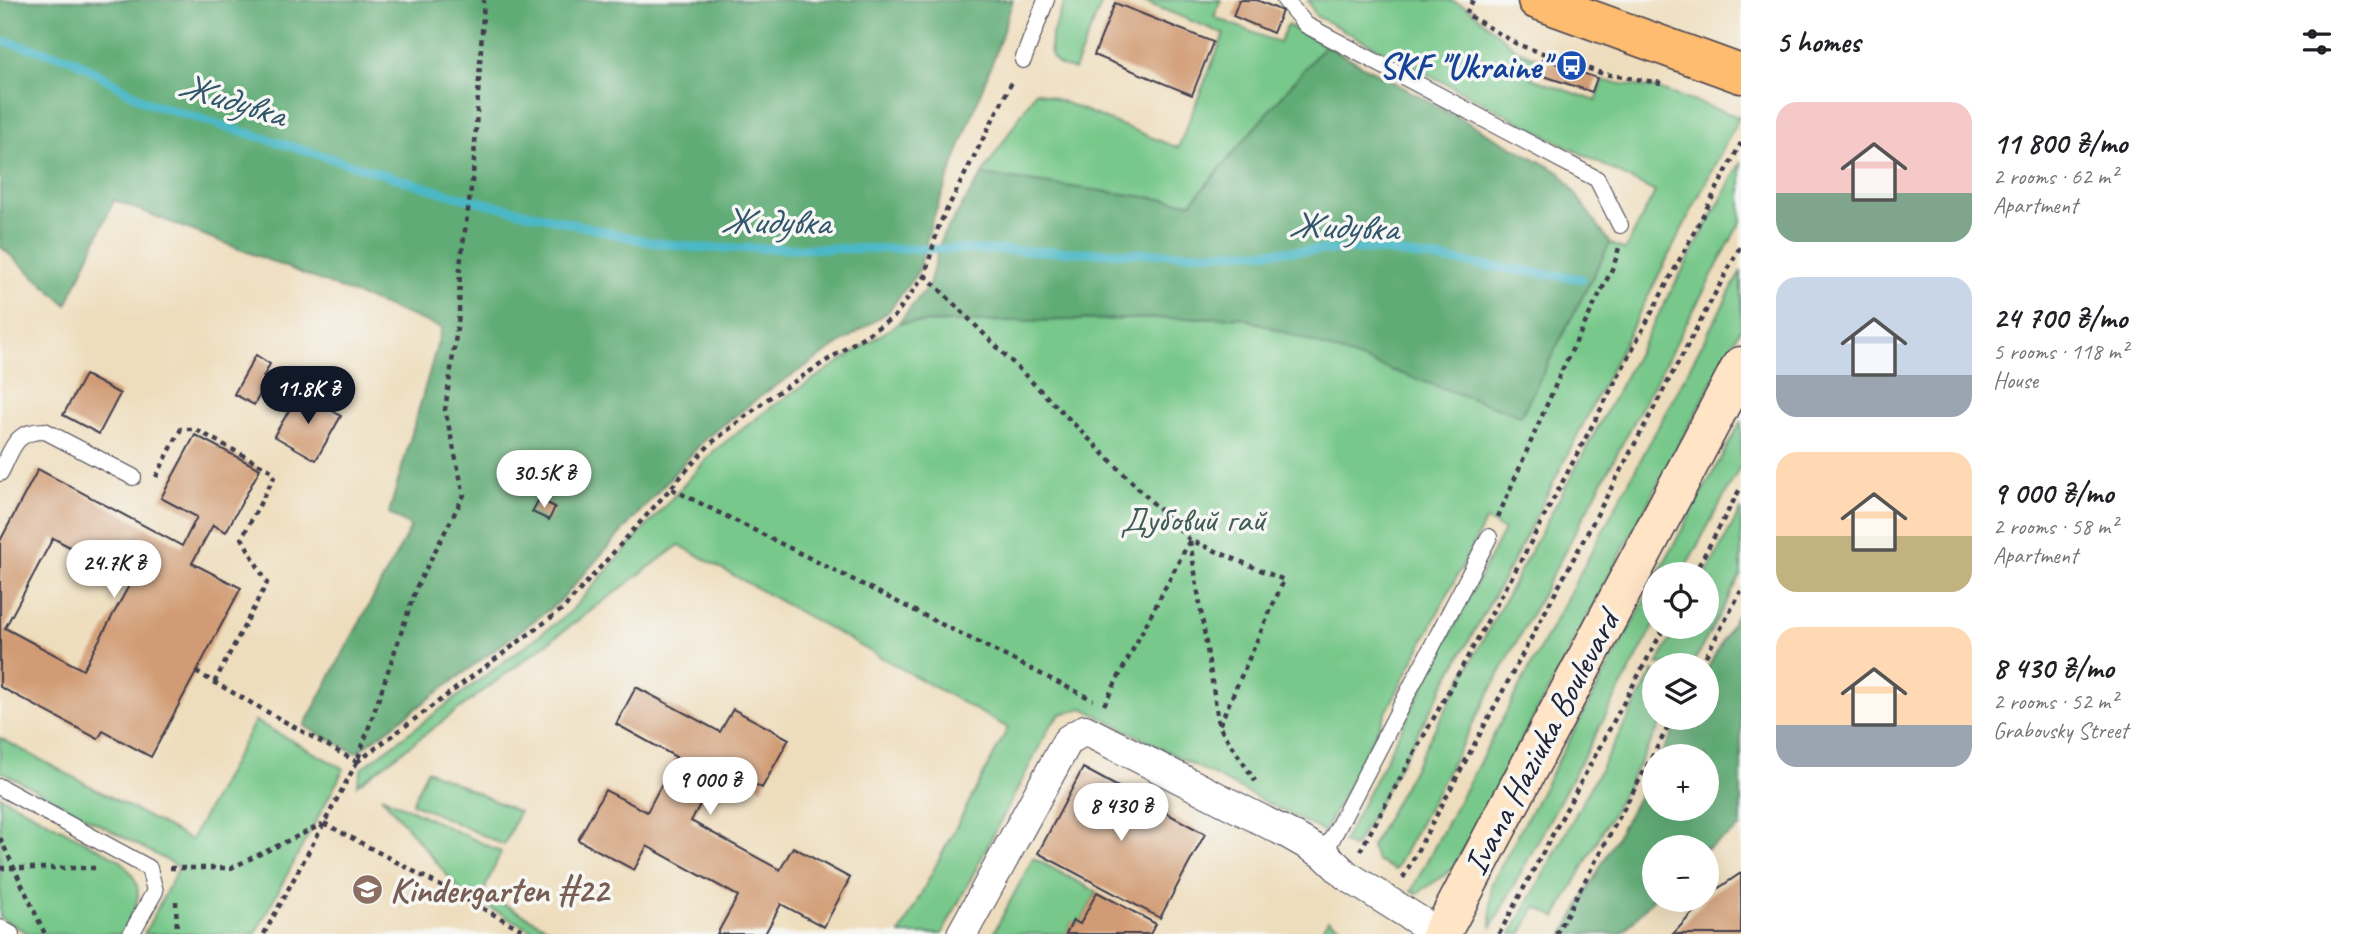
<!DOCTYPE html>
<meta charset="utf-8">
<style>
:root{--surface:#fff;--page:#f2f2f2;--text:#202124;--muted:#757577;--accent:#111827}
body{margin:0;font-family:Caveat,sans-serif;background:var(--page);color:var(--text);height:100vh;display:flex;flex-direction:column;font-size:26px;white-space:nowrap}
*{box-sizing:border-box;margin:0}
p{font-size:23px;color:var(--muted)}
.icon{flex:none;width:38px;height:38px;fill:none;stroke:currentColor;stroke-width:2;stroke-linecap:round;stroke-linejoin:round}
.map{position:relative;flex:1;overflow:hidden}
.sheet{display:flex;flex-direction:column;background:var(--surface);width:630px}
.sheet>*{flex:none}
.fabs{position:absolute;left:1642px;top:562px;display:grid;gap:14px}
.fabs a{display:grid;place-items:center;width:77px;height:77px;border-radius:50%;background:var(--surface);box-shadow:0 7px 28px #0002;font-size:35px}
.price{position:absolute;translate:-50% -60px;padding:0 16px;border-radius:24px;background:#fff;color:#222;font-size:23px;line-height:46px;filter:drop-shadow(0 2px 4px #0008)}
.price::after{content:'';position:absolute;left:50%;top:42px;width:21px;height:16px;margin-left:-10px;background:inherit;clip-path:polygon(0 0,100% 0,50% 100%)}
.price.on{background:var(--accent);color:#fff}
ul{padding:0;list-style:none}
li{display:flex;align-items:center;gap:21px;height:175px;padding:0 35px}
li span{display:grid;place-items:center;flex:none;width:196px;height:140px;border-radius:21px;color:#555}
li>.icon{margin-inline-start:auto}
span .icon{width:84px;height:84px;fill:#fffc;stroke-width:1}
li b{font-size:30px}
h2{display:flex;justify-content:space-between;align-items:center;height:84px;padding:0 35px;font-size:30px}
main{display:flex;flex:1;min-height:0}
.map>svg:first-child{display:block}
.green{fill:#77c88a;stroke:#4c7562;stroke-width:2}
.forest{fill:#61ac76;stroke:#426758;stroke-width:2}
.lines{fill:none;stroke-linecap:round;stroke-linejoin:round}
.stream{stroke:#4cb8c8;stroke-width:9}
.building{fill:#d19c74;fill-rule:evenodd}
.lane-casing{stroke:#413e4e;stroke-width:18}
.street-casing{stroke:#413e4e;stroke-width:32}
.secondary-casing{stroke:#413e4e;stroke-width:41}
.primary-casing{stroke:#413e4e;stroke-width:41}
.path{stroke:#413e4e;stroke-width:4.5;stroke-dasharray:5 5;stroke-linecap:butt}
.lane{stroke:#fff;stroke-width:16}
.street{stroke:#fff;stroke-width:30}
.secondary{stroke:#ffe4c6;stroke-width:38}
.primary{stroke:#febc70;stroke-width:38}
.labels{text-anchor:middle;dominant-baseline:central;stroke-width:7;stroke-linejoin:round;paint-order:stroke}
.transit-label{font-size:35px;font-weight:bold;fill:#164399;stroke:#f6f6f2;text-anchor:end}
.park-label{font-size:35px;fill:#405c57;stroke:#f6f6f2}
.street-label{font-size:35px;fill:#22223b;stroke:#f6f6f2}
.education-label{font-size:35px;font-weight:bold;fill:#785e54;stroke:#f6f6f2;text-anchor:start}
.water-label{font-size:37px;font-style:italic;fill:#31566c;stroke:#f6f6f2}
</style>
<main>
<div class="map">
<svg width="1741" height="934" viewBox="0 0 1741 934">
<rect width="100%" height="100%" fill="#f6f6f2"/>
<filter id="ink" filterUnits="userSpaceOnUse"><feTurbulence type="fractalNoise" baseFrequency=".0143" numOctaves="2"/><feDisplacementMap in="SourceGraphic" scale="14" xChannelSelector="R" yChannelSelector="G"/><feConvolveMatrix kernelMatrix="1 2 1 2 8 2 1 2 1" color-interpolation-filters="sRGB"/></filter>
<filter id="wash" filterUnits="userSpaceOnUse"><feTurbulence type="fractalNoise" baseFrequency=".00686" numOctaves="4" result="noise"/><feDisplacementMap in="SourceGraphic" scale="28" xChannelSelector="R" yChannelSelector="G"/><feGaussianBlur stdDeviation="1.57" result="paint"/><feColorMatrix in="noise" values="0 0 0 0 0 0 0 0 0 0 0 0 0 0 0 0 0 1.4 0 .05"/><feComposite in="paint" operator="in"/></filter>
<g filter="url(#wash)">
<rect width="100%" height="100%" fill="#eeddbc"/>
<path class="green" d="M 1066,0 L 1103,0 L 1074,70 C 1070,68 1062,67 1058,64 C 1039,50 1060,16 1066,0 Z
M 1140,0 L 1221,0 L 1214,17 L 1279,43 L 1287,25 L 1325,45 L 1191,203 L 982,175 L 1036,91 L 1178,148 L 1224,34 Z
M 1308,0 L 1449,0 L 1467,7 L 1517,50 L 1538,58 L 1531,78 L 1596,101 L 1603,81 L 1658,89 L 1739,117 L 1518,552 L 1354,848 L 1343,842 L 1504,530 L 1486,520 L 1324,832 L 1083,708 L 1061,714 L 1050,726 L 942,934 L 900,934 L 1008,728 L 679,545 L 357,785 L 362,768 L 569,613 L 715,450 L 774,405 L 899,323 L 1241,317 L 1521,415 L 1610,243 L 1625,250 L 1655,192 L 1316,16 Z
M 1741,162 L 1741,221 L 1395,870 L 1377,861 L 1371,847 Z
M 1741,271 L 1741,328 L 1453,869 L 1418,893 L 1411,891 Z
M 1741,421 L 1741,465 L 1682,574 L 1658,574 Z
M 1741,509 L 1741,575 L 1692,665 L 1657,665 L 1677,627 L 1706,626 L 1706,574 Z
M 1654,583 L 1654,626 L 1491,928 L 1491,885 Z
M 1654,670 L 1654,718 L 1664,718 L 1556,917 L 1536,907 L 1521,934 L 1511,934 Z
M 255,721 L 344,769 L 255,934 L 144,934 L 179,867 L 0,771 L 0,738 L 191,840 Z
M 427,770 L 519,812 L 504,845 L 412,803 Z
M 0,796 L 120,860 C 148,888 139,902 122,934 L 30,934 L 0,918 Z
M 381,796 L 501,852 L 483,893 L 559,934 L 539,934 L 462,893 Z
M 1033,858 L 1097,892 L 1080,924 L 1073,921 L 1066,934 L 993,934 Z
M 1328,920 L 1354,934 L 1320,934 Z"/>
<path class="forest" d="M 0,0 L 1013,0 L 995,55 L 931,224 L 919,270 L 888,312 L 765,393 L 705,439 L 559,602 L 356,753 L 304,726 L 411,527 L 389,513 L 442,328 L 114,200 L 67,305 L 0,246 Z
M 1325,45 L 1561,173 L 1610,243 L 1521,416 L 1241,317 L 899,323 L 929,284 L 942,237 L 982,175 L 1191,203 Z
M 1741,607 L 1741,827 L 1706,850 L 1706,847 L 1654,847 L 1654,898 L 1621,934 L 1564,934 L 1654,768 L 1654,808 L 1706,808 L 1706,756 L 1660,756 L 1681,718 L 1706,718 L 1706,671 Z"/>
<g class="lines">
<path class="stream" d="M 0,40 L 72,59 L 148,103 L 452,195 L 649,242 L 699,248 L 941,249 L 1179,254 L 1367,249 L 1582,279"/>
</g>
<g id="blocks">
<path class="building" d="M 1239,0 L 1257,0 L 1282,11 L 1273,33 L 1233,16 Z
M 1115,3 L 1213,42 L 1192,95 L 1094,55 Z
M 1543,59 L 1597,78 L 1592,92 L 1538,74 Z
M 256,355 L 270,364 L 263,377 L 268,380 L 254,405 L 234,394 Z
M 85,375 L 120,394 L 99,434 L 63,415 Z
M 300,392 L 341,416 L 316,460 L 274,436 Z
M 195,435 L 260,469 L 226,532 L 213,525 L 192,563 L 241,588 L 151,757 L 103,731 L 98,739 L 0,687 L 0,541 L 38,469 L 182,546 L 197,517 L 161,498 ZM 53,538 L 132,580 L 83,670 L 5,628 Z
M 539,499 L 555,507 L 549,520 L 532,512 Z
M 636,687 L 720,732 L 733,709 L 789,739 L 762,788 L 721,766 L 691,821 L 780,870 L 793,847 L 850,878 L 824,927 L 781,904 L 765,934 L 717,934 L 738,896 L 647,846 L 634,870 L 578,840 L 605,790 L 647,812 L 676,757 L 616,724 Z
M 1083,768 L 1205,834 L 1160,918 L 1038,853 Z
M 1741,873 L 1741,934 L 1673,934 L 1710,894 Z
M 1097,892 L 1156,924 L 1150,934 L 1066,934 L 1073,920 L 1080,924 Z"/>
</g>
</g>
<g filter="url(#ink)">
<use href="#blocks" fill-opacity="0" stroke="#413e4e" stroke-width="2"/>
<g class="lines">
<defs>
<path id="lane" d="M 1285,0 L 1306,25 L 1597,179 L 1620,225
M 1023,60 L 1046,0
M 0,473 C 13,449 13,431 45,431 L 133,477
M 0,787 L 149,868 L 155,891 L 131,934
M 1324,854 L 1489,537
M 0,928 L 11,934"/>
<path id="street" d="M 962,934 L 1068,740 L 1085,730 L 1289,834 L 1324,854 L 1346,875 L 1440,934"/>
<path id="secondary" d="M 1441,934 L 1741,366"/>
<path id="primary" d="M 1537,0 L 1741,74"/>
</defs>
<use href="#lane" class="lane-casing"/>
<use href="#street" class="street-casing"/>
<use href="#secondary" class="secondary-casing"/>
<use href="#primary" class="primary-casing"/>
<path class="path" d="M 1473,0 L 1466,14 L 1519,45 L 1604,74 L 1661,83
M 925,275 L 1190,540 L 1284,580 L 1219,726
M 156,477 L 181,429 L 195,429 L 272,471 L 274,477 L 242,538 L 267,583 L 214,683
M 672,489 L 1093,700
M 1498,517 L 1562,370 L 1614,265 L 1620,244
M 1190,541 L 1219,726 L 1255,781
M 1694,574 L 1741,487
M 1701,665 L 1741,591
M 196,672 L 357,762
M 1104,705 L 1190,540
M 357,762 L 564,608 L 710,444 L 769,398 L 894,317 L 925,275 L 939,225 L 1013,80
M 324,823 L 530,934
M 0,838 L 45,934
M 1360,851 L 1524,555 L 1741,143
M 0,868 L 99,868
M 170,868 L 231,868 L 323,824
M 1403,878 L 1741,245
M 176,901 L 177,934
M 264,934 L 357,762 L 417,586 L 464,495 L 445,410 L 459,315 L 460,265 L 473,175 L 484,0
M 1499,934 L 1665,626
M 1556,934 L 1673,718"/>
<use href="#lane" class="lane"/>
<use href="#street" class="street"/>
<use href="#secondary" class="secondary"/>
<use href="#primary" class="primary"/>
</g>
</g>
<defs>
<symbol id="bus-disc" viewBox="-11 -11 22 22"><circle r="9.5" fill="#1a4fb4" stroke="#f6f6f2"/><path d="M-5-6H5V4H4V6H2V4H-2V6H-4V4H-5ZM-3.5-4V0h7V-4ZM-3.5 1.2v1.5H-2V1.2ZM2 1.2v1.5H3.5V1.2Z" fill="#fff"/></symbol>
<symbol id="school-disc" viewBox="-11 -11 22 22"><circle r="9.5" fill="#8d6e63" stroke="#f6f6f2"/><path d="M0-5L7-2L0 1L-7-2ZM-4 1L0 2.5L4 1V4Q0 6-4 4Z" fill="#fff"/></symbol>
</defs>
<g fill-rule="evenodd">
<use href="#bus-disc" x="1554" y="48" width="35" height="35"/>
<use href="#school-disc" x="350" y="872" width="35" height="35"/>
</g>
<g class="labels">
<g class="transit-label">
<text x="1549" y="66">SKF "Ukraine"</text>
</g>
<g class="park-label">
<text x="1193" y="519">Дубовий гай</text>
</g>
<g class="street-label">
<text transform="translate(1541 743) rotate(-62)">Ivana Haziuka Boulevard</text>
</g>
<g class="education-label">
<text x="390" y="890">Kindergarten #22</text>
</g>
<g class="water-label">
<text transform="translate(232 99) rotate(17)">Жидувка</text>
<text transform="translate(775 221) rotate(1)">Жидувка</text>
<text transform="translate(1343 226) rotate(2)">Жидувка</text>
</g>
</g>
</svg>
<div class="fabs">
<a><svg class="icon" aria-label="locate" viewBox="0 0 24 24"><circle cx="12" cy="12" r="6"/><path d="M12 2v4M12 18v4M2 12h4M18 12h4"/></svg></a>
<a><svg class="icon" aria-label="layers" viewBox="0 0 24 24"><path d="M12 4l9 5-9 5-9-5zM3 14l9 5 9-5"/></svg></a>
<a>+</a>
<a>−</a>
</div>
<b class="price on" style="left:308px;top:426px">11.8K ₴</b>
<b class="price" style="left:544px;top:510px">30.5K ₴</b>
<b class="price" style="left:114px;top:600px">24.7K ₴</b>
<b class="price" style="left:710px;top:817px">9 000 ₴</b>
<b class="price" style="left:1121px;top:843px">8 430 ₴</b>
</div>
<section class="sheet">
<h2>5 homes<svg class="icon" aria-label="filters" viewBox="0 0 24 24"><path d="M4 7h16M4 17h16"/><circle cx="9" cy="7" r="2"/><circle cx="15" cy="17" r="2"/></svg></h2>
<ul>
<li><span style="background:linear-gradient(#f6c9c9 65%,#7fa58c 0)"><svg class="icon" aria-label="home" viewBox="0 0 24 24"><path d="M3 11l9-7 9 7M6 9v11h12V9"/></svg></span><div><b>11 800 ₴/mo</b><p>2 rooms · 62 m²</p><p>Apartment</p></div></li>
<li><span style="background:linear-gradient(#c9d6e8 70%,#9aa5b1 0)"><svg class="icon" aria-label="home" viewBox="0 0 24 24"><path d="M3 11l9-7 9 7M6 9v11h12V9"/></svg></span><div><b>24 700 ₴/mo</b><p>5 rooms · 118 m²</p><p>House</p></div></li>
<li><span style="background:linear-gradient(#ffd9b3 60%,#c2b280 0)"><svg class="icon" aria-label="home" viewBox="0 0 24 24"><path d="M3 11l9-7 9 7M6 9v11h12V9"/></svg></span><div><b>9 000 ₴/mo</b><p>2 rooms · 58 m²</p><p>Apartment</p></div></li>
<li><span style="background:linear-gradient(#ffd9b3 70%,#9aa5b1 0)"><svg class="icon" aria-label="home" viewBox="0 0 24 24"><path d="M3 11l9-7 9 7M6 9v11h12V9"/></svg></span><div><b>8 430 ₴/mo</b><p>2 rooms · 52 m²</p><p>Grabovsky Street</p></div></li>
</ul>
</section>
</main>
